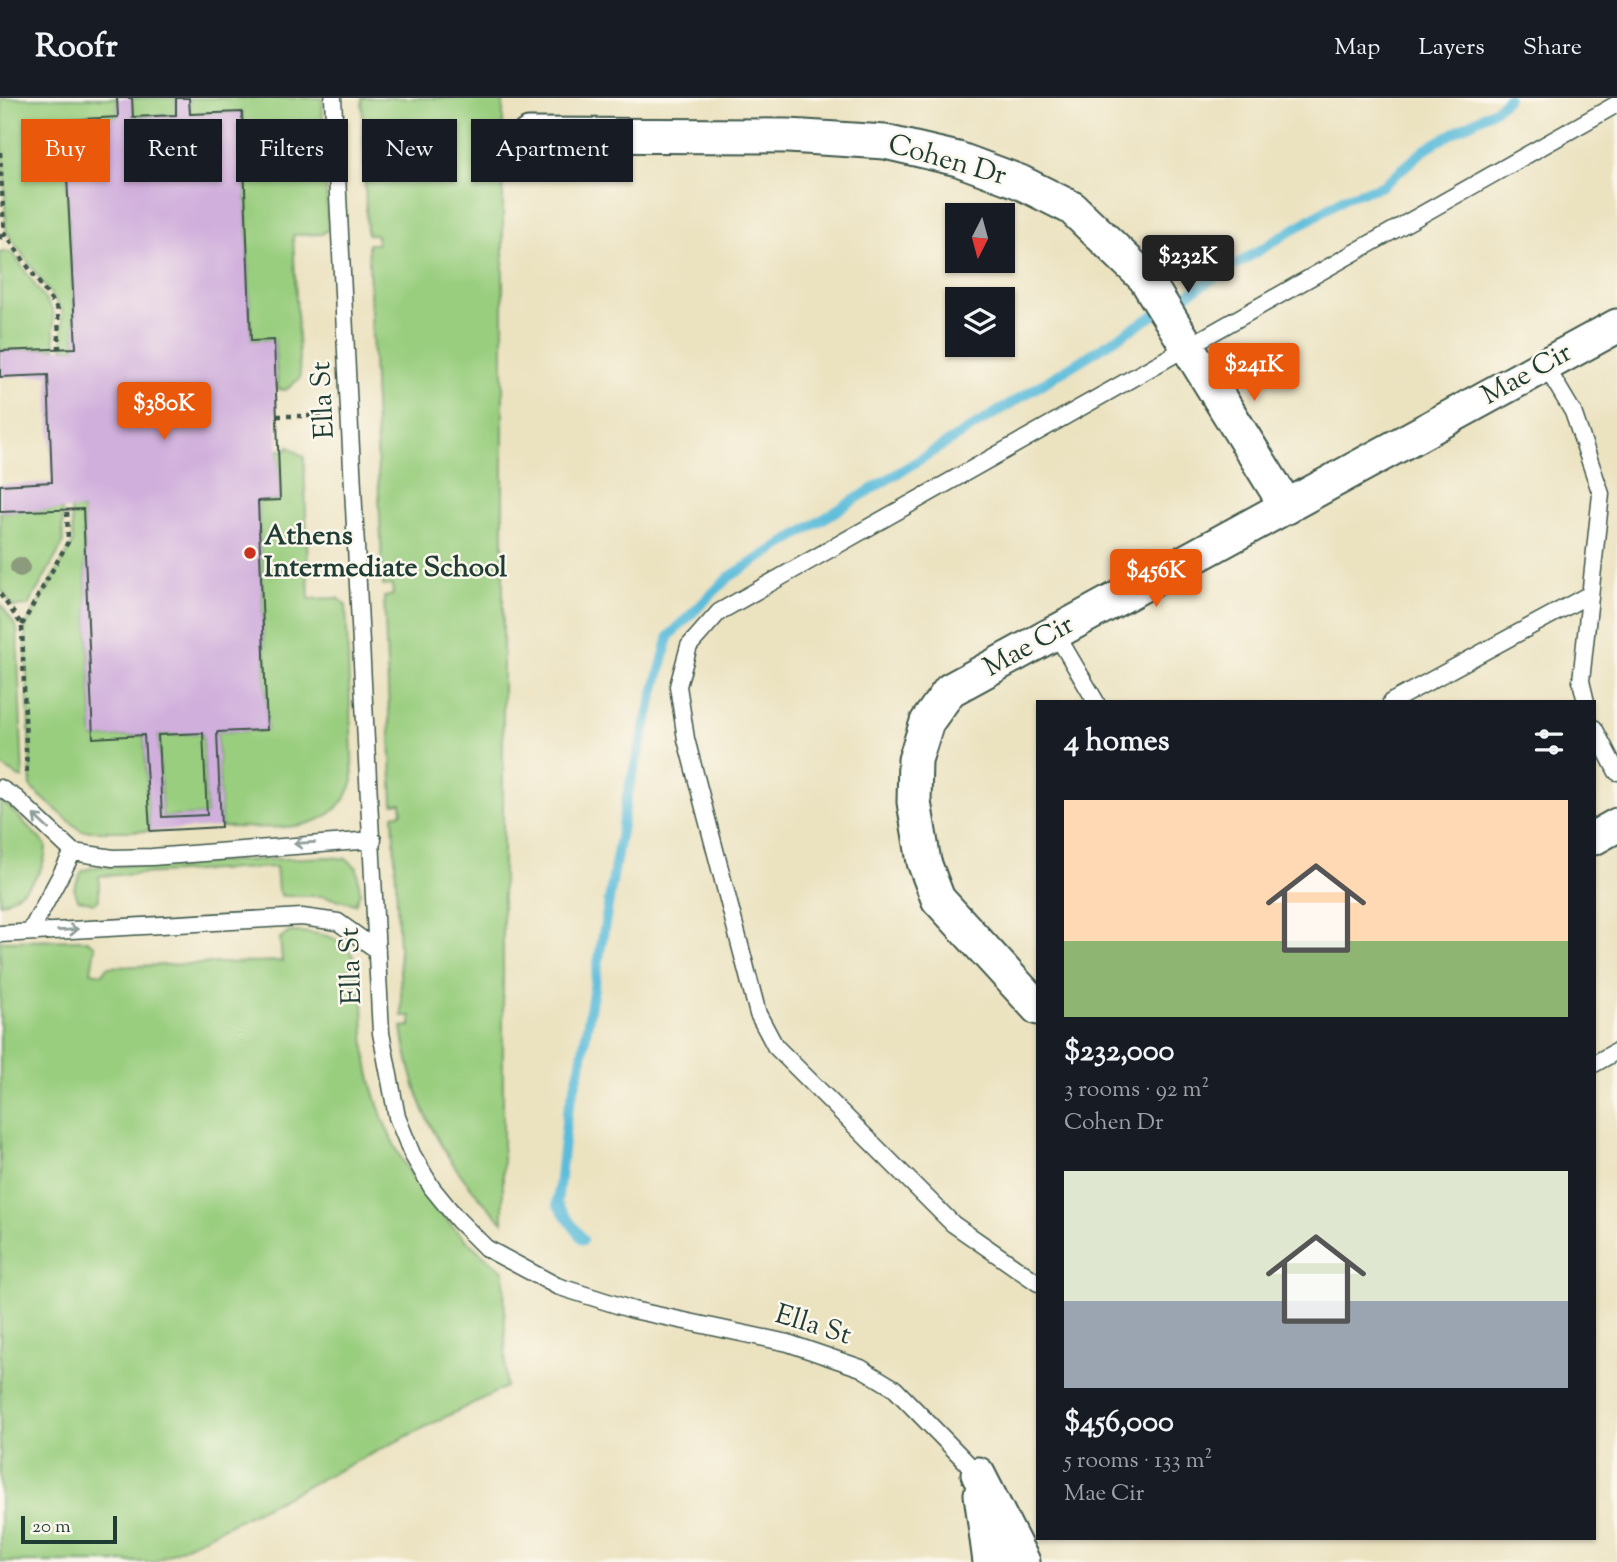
<!DOCTYPE html>
<meta charset="utf-8">
<style>
:root{--surface:#171b24;--page:#20242c;--text:#f1f3f6;--muted:#9ea1a6;--line:#363941;--accent:#ea580c}
body{margin:0;font-family:"Sorts Mill Goudy",serif;background:var(--page);color:var(--text);height:100vh;display:flex;flex-direction:column;font-size:26px;white-space:nowrap}
*{box-sizing:border-box;margin:0}
p{font-size:23px;color:var(--muted)}
.icon{flex:none;width:38px;height:38px;fill:none;stroke:currentColor;stroke-width:2;stroke-linecap:round;stroke-linejoin:round}
.map{position:relative;flex:1;overflow:hidden}
.sheet{position:absolute;left:1036px;top:602px;width:560px;height:840px;display:flex;flex-direction:column;background:var(--surface);border-radius:0px;box-shadow:0 2px 5px #0004}
.sheet>*{flex:none}
.banner{position:absolute;left:21px;top:21px;width:665px;height:63px;display:flex;gap:14px}
.needle{width:46px;rotate:186deg}
.controls{position:absolute;left:945px;top:105px;display:grid;gap:14px}
.controls a{display:grid;place-items:center;width:70px;height:70px;border-radius:0px;background:var(--surface);box-shadow:0 2px 5px #0004;font-size:35px}
.scale{position:absolute;left:21px;bottom:18px;width:96px;box-sizing:border-box;padding-left:7px;border:4px solid #1f3d34;border-top:0;font-size:19px;line-height:24px;white-space:nowrap;color:#1f3d34;-webkit-text-stroke:5px #fbf7ec;paint-order:stroke}
.price{position:absolute;translate:-50% -60px;padding:0 16px;border-radius:7px;background:var(--accent);color:#fff;font-size:23px;line-height:46px;filter:drop-shadow(0 2px 4px #0008)}
.price::after{content:'';position:absolute;left:50%;top:42px;width:21px;height:16px;margin-left:-10px;background:inherit;clip-path:polygon(0 0,100% 0,50% 100%)}
.price.selected{background:#222;color:#fff}
ul{padding:0;list-style:none}
li{display:grid;align-content:center;gap:14px;height:371px;padding:0 28px}
li span{display:grid;place-items:center;height:217px;border-radius:0px;color:#555}
li>.icon{margin-inline-start:auto}
span .icon{width:126px;height:126px;fill:#fffc;stroke-width:1}
li b{font-size:30px}
h2{display:flex;justify-content:space-between;align-items:center;height:84px;padding:0 28px;font-size:30px}
.pill{padding:0 24px;border-radius:0px;background:var(--surface);box-shadow:0 2px 5px #0004;font-size:24px;line-height:63px}
.pill.selected{background:var(--accent);color:#fff}
header{display:flex;align-items:center;gap:42px;box-sizing:border-box;height:98px;padding:0 35px;background:var(--surface);border-bottom:2px solid var(--line)}
header strong{font-size:33px}
nav{display:flex;gap:38px;margin-inline-start:auto;font-size:24px}
.map>svg:first-child{display:block}
.green{fill:#9ace7f;stroke:#5c865a;stroke-width:2}
.lines{fill:none;stroke-linecap:round;stroke-linejoin:round}
.stream{stroke:#5cbcda;stroke-width:10}
.building{fill:#d0afdc;fill-rule:evenodd}
.lane-casing{stroke:#3e5649;stroke-width:19}
.street-casing{stroke:#3e5649;stroke-width:37}
.path{stroke:#3e5649;stroke-width:4.5;stroke-dasharray:5 5;stroke-linecap:butt}
.lane{stroke:#fff;stroke-width:16}
.street{stroke:#fff;stroke-width:33}
.tree{fill:#8c9b7d}
.oneway{stroke:#8f9e9a}
.poi-dot{fill:#c8321e;stroke:#fbf7ec;stroke-width:2.5}
.labels{text-anchor:middle;dominant-baseline:central;stroke-width:5;stroke-linejoin:round;paint-order:stroke}
.street-label{font-size:28px;fill:#1f3d34;stroke:#fbf7ec}
.poi-label{font-size:28px;font-weight:bold;fill:#1f3d34;stroke:#fbf7ec;text-anchor:start}
</style>
<header>
<strong>Roofr</strong>
<nav><a>Map</a><a>Layers</a><a>Share</a></nav>
</header>
<div class="map">
<svg width="1617" height="1464" viewBox="0 0 1617 1464">
<rect width="100%" height="100%" fill="#fbf7ec"/>
<filter id="ink" filterUnits="userSpaceOnUse"><feTurbulence type="fractalNoise" baseFrequency=".0143" numOctaves="2"/><feDisplacementMap in="SourceGraphic" scale="14" xChannelSelector="R" yChannelSelector="G"/><feConvolveMatrix kernelMatrix="1 2 1 2 8 2 1 2 1" color-interpolation-filters="sRGB"/></filter>
<filter id="wash" filterUnits="userSpaceOnUse"><feTurbulence type="fractalNoise" baseFrequency=".00686" numOctaves="4" result="noise"/><feDisplacementMap in="SourceGraphic" scale="28" xChannelSelector="R" yChannelSelector="G"/><feGaussianBlur stdDeviation="1.57" result="paint"/><feColorMatrix in="noise" values="0 0 0 0 0 0 0 0 0 0 0 0 0 0 0 0 0 1.4 0 .05"/><feComposite in="paint" operator="in"/></filter>
<g filter="url(#wash)">
<rect width="100%" height="100%" fill="#ebe2c0"/>
<path class="green" d="M 1,0 L 117,0 L 118,19 L 64,23 L 76,250 L 63,250 L 62,212 L 6,133 Z
M 132,0 L 176,0 L 176,17 L 133,19 Z
M 189,0 L 322,0 L 328,131 L 322,136 L 293,137 L 300,280 L 286,292 L 278,291 L 274,242 L 251,243 L 242,14 L 190,16 Z
M 362,0 L 503,0 L 503,1124 C 444,1067 413,1009 402,929 L 411,928 L 411,918 L 402,918 L 393,717 L 402,715 L 401,705 L 393,706 L 384,499 L 393,497 L 392,487 L 383,488 L 368,146 L 377,146 L 377,137 L 367,136 Z
M 0,154 L 12,154 L 53,213 L 55,250 L 0,253 Z
M 288,348 L 304,359 L 309,501 L 338,500 L 346,507 L 353,683 C 334,741 271,728 221,729 L 217,634 L 267,632 L 258,403 L 280,402 L 278,352 L 288,352 Z
M 71,410 L 83,411 L 93,640 L 144,637 L 150,733 L 81,733 L 31,690 L 25,529 L 73,445 Z
M 62,411 L 63,446 L 28,508 L 13,509 L 0,490 L 0,414 Z
M 0,505 L 17,530 L 23,681 L 0,667 Z
M 203,635 L 207,717 L 162,719 L 158,637 Z
M 0,700 L 46,747 C 46,777 25,794 0,806 Z
M 330,759 L 347,761 L 357,770 L 360,795 L 355,806 L 322,798 L 282,798 L 278,792 L 276,769 L 99,778 L 99,802 L 94,805 L 78,801 L 74,790 L 82,773 L 94,769 Z
M 290,834 C 316,834 342,836 355,861 C 367,885 361,930 366,957 C 380,1048 431,1120 504,1173 L 506,1289 L 154,1464 L 0,1464 L 0,843 L 87,842 L 95,848 L 91,874 L 102,876 L 107,869 L 282,863 L 280,840 Z"/>
<g class="lines">
<path class="stream" d="M 583,1142 L 557,1106 L 567,1016 L 580,970 L 627,698 L 669,538 L 729,479 L 1346,99 L 1382,88 L 1428,49 L 1496,11 L 1508,0"/>
</g>
<g id="blocks">
<path class="building" d="M 117,0 L 132,0 L 133,19 L 176,17 L 176,0 L 189,0 L 190,16 L 242,14 L 251,243 L 274,242 L 280,402 L 258,403 L 267,632 L 217,634 L 221,729 L 150,733 L 144,637 L 93,640 L 83,411 L 0,414 L 0,387 L 52,384 L 48,277 L 0,279 L 0,253 L 76,250 L 64,22 L 118,19 ZM 203,635 L 207,717 L 162,719 L 158,637 Z"/>
</g>
</g>
<g filter="url(#ink)">
<use href="#blocks" fill-opacity="0" stroke="#3e5649" stroke-width="2"/>
<g class="lines">
<defs>
<path id="lane" d="M 333,0 L 381,935 L 397,1019 L 412,1056 L 432,1090 L 458,1122 L 486,1150 L 557,1188 L 633,1212 L 788,1245 L 861,1270 L 894,1290 L 978,1376
M 1545,267 L 1573,314 L 1601,396 L 1581,583 L 1586,604
M 1055,534 L 1096,604
M 1391,604 L 1590,496
M 1594,630 L 1617,674
M 0,690 L 16,700 L 73,754 L 113,760 L 152,759 L 373,742
M 30,834 L 73,754
M 0,836 L 302,819 L 338,824 L 377,852
M 1594,966 L 1617,953
M 1038,1185 L 953,1126 L 775,948 L 758,916 L 686,641 L 678,588 L 689,548 L 719,514 L 1617,6"/>
<path id="street" d="M 529,37 L 788,38 L 885,44 L 958,61 L 1020,84 L 1072,110 L 1145,180 L 1287,409
M 1594,740 L 1617,727
M 1038,910 L 938,801 L 924,764 L 914,704 L 915,662 L 927,624 L 950,592 L 1617,228
M 978,1376 L 1023,1464
M 981,1396 L 990,1464"/>
</defs>
<use href="#lane" class="lane-casing"/>
<use href="#street" class="street-casing"/>
<path class="path" d="M 0,54 L 4,134 L 58,212 L 59,250
M 0,141 L 4,134
M 277,318 L 325,318
M 0,496 L 22,527 L 27,679
M 22,527 L 68,444 L 67,411"/>
<use href="#lane" class="lane"/>
<use href="#street" class="street"/>
</g>
<g class="tree">
<circle cx="404" cy="55" r="10"/>
<circle cx="20" cy="469" r="10"/>
</g>
<defs><path id="oneway-shaft" d="M-6 0H5M1.5-3L5.5 0L1.5 3" fill="none" stroke-width="1.6" stroke-linecap="round" stroke-linejoin="round" transform="scale(1.75)"/></defs>
<g class="oneway">
<use href="#oneway-shaft" transform="translate(41 724) rotate(-137)"/>
<use href="#oneway-shaft" transform="translate(304 745) rotate(177)"/>
<use href="#oneway-shaft" transform="translate(68 832) rotate(-3)"/>
</g>
</g>
<circle class="poi-dot" cx="250" cy="455" r="7"/>
<g class="labels">
<g class="street-label">
<text transform="translate(947 63) rotate(16)">Cohen Dr</text>
<text transform="translate(1527 277) rotate(-29)">Mae Cir</text>
<text transform="translate(324 302) rotate(-93)">Ella St</text>
<text transform="translate(1029 549) rotate(-29)">Mae Cir</text>
<text transform="translate(352 868) rotate(-92)">Ella St</text>
<text transform="translate(813 1228) rotate(17)">Ella St</text>
</g>
<g class="poi-label">
<text x="264" y="439">Athens<tspan x="264" dy="32">Intermediate School</tspan></text>
</g>
</g>
</svg>
<div class="controls">
<a><svg class="needle" viewBox="-14 -14 28 28"><path d="M0-13l5 13h-10z" fill="#e53935"/><path d="M0 13l5-13h-10z" fill="#9ea1a6"/></svg></a>
<a><svg class="icon" aria-label="layers" viewBox="0 0 24 24"><path d="M12 4l9 5-9 5-9-5zM3 14l9 5 9-5"/></svg></a>
</div>
<div class="scale">20 m</div>
<b class="price selected" style="left:1188px;top:197px">$232K</b>
<b class="price" style="left:1254px;top:305px">$241K</b>
<b class="price" style="left:164px;top:344px">$380K</b>
<b class="price" style="left:1156px;top:511px">$456K</b>
<div class="banner">
<a class="pill selected">Buy</a>
<a class="pill">Rent</a>
<a class="pill">Filters</a>
<a class="pill">New</a>
<a class="pill">Apartment</a>
</div>
<section class="sheet">
<h2>4 homes<svg class="icon" aria-label="filters" viewBox="0 0 24 24"><path d="M4 7h16M4 17h16"/><circle cx="9" cy="7" r="2"/><circle cx="15" cy="17" r="2"/></svg></h2>
<ul>
<li><span style="background:linear-gradient(#ffd9b3 65%,#8fb573 0)"><svg class="icon" aria-label="home" viewBox="0 0 24 24"><path d="M3 11l9-7 9 7M6 9v11h12V9"/></svg></span><div><b>$232,000</b><p>3 rooms · 92 m²</p><p>Cohen Dr</p></div></li>
<li><span style="background:linear-gradient(#dfe7d0 60%,#9aa5b1 0)"><svg class="icon" aria-label="home" viewBox="0 0 24 24"><path d="M3 11l9-7 9 7M6 9v11h12V9"/></svg></span><div><b>$456,000</b><p>5 rooms · 133 m²</p><p>Mae Cir</p></div></li>
</ul>
</section>
</div>
